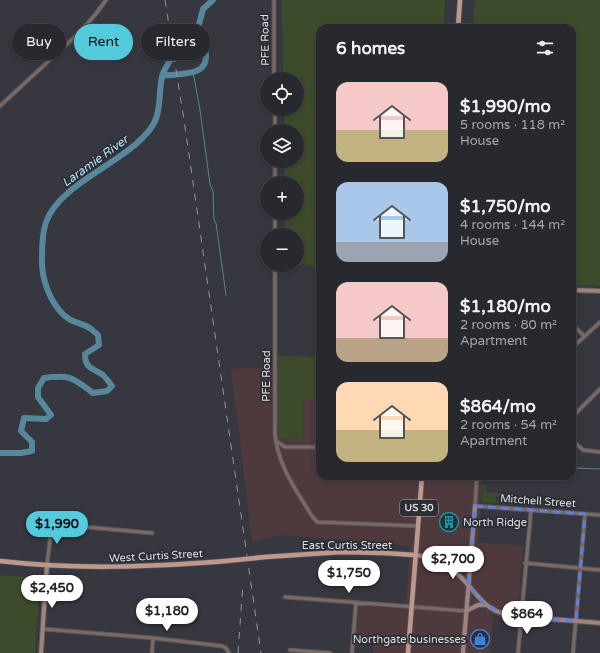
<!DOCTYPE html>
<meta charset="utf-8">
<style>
:root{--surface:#28292f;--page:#34353b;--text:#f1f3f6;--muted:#a5a6aa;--line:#44454b;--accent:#54cadd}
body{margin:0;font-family:"Varela Round",sans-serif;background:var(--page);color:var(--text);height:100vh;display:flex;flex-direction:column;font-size:15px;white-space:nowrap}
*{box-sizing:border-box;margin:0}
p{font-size:13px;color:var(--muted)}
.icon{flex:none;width:22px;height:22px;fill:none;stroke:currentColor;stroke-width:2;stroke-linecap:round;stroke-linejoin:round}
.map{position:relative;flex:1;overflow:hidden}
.panel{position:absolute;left:316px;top:24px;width:260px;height:456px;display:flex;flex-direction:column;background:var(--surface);border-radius:12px;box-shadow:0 2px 6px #0003,0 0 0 1px var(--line)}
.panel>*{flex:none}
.hud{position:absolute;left:12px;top:24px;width:244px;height:36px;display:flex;gap:8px}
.controls{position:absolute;left:260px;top:72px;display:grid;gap:8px}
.controls a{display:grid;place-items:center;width:44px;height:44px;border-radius:50%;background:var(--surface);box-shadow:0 2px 6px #0003,0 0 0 1px var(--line);font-size:20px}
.price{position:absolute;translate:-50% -34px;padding:0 9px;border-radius:14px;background:#fff;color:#222;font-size:13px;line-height:26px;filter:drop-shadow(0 1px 2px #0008)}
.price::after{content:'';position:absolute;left:50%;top:24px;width:12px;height:9px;margin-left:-6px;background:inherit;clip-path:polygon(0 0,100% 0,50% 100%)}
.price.current{background:var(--accent);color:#111}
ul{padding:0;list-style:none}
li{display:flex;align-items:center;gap:12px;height:100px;padding:0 20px}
li span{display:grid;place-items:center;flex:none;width:112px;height:80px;border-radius:12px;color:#555}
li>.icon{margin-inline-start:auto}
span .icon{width:48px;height:48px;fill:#fffc;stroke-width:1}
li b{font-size:17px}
h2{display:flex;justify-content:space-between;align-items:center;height:48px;padding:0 20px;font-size:17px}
.tag{padding:0 14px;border-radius:18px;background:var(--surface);box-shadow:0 2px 6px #0003,0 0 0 1px var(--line);font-size:14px;line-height:36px}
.tag.current{background:var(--accent);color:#111}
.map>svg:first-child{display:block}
.commercial{fill:#4e393c}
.green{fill:#3c4c2b}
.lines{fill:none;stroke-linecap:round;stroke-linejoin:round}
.stream{stroke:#57879a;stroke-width:1}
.river{stroke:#57879a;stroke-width:6}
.street-casing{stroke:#54555d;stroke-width:5}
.secondary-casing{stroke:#54555d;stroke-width:6}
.primary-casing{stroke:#54555d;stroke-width:6}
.street{stroke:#7c6962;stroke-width:3}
.secondary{stroke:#a28379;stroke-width:4}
.primary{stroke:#bf988b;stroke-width:4.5}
.rail{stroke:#95969d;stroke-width:1;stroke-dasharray:7 7;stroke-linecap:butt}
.primary-bridge-casing{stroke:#54555d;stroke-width:6;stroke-linecap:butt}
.primary-bridge{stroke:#bf988b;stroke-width:4.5}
.marked{fill:none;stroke:#6080dc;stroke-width:3;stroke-dasharray:8 5;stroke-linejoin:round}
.labels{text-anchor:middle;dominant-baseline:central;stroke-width:3.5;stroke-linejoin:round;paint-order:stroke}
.shield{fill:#2c2d35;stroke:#a8a9b0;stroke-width:1}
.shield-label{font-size:10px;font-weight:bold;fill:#dddee4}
.street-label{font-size:11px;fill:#dddee4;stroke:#2c2d35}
.poi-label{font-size:11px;fill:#dddee4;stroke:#2c2d35;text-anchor:start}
.water-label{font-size:12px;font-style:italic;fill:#b8e6f9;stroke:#2c2d35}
</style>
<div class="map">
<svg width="600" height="653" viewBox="0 0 600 653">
<rect width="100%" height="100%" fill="#36373f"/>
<path class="commercial" d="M 278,367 L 280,437 L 303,400 L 320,400 L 320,476 L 483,476 L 478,542 L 523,546 L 517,620 L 501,618 L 493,614 L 491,653 L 373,653 L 373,638 L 355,636 L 357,604 L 405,610 L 410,546 L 282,535 L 252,542 L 231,369 Z"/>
<path class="green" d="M 282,0 L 445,0 L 443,28 L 320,28 L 320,270 L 308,265 L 297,264 L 297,235 L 285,235 L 285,213 L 297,213 L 297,183 L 285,183 L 284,161 L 297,161 L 297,131 L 284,131 L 284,109 L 297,109 L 297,79 L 283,79 Z
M 475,0 L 600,0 L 600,286 L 572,285 L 572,28 L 473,28 Z
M 278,356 L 320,357 L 320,400 L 303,400 L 303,439 L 279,437 Z
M 483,485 L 486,485 L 486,493 L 502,493 L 502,496 L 496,496 L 496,501 L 526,503 L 526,505 L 482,502 Z
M 466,551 L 467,552 L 466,561 C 457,569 449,560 441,556 L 440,553 L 465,555 Z
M 0,575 L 40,578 L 35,653 L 0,653 Z"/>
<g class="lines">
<path class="stream" d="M 193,72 L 200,110 L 210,184 L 213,192 L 214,220 L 216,223 L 226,295
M 572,467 L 575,468 L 600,469"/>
<path class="river" d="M 162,76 C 180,73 212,78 205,49
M 0,453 L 21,453 L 32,451 L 32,442 L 21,431 L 24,418 L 46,419 L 51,415 L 38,397 L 38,388 L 44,378 C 70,374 73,378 93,393 L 107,391 L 112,386 C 109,382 106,378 103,375 C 93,368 85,369 85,354 L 99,345 L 98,335 C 95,333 92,329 88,327 C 77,321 70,323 60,311 C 47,296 41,275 42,255 C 42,244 43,232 46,222 C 61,182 126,163 151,128 C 162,113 158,94 162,77 C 163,71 168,64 171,59 L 187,55 L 198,56 L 205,49 L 196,36 L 203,9 L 213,0"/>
<defs>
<path id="street" d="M 274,0 L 274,79
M 0,106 L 79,33 L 95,15 L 106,0
M 275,109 L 275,131
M 275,161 L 275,183
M 275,213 L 275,235
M 275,265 L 275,434 C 278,466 296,490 312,516 L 317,522 L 418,526
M 572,324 L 584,336
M 572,348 L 600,322
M 572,417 L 600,389
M 572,440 L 583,450 L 600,452
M 276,441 L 285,447 L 320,447
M 477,476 L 475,506 L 600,515
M 525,563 L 600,570
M 47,565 L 52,524 L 152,533
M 285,597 L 466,611
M 43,629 L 153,638 L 222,646 L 226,648 L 229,653
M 290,650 L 330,653
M 152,653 L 153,638
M 352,653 L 356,602
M 518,653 L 531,510
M 573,653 L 585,514"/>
<path id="secondary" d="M 572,290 L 600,291
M 415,555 C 440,558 453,567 469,586 C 478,596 484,605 496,611 C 512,618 531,617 548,619 C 565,620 583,621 600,623
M 450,565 C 458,568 465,567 469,559
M 466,611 L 478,605 L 486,605
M 41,653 L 47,565
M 463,653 L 475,506"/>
<path id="primary" d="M 458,28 L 460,0
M 265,557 L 341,552 L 384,553 L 415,555
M 0,561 C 76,570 150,567 226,561
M 408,653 L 422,476"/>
</defs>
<use href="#street" class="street-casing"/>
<use href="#secondary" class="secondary-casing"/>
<use href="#primary" class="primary-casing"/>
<use href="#street" class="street"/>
<use href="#secondary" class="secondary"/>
<use href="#primary" class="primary"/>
<path class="rail" d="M 165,0 L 184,120 L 261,653
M 238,653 L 243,583"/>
<defs>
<path id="primary-bridge" d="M 226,561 L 265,557"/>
</defs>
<use href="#primary-bridge" class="primary-bridge-casing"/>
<use href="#primary-bridge" class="primary-bridge"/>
</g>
<path class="marked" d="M 475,506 L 585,514 L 576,621 L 507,615 L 483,603 L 468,585 Z"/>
<defs>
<symbol id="building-ring" viewBox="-11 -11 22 22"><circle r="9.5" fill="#2c2d35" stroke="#0f9aa8" stroke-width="1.5"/><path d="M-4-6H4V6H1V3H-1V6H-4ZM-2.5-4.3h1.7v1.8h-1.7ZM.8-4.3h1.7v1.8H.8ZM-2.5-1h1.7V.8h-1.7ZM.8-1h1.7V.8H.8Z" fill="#0f9aa8"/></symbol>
<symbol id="shop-ring" viewBox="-11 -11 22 22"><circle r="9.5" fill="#2c2d35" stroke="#3f7fe0" stroke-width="1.5"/><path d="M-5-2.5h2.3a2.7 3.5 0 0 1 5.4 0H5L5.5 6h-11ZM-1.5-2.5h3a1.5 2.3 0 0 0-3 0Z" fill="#3f7fe0"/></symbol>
</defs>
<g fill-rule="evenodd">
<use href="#building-ring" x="438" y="511" width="22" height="22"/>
<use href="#shop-ring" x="469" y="628" width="22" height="22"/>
</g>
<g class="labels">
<rect class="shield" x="400" y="500" width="38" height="16" rx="3"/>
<g class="shield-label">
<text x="419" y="508">US 30</text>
</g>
<g class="street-label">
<text transform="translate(265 40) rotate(-91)">PFE Road</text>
<text transform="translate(266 376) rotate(-90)">PFE Road</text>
<text transform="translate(538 501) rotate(4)">Mitchell Street</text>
<text x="347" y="545">East Curtis Street</text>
<text transform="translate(156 556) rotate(-3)">West Curtis Street</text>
</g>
<g class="poi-label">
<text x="463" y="522">North Ridge</text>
<text x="466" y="639" text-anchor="end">Northgate businesses</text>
</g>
<g class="water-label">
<text transform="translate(95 161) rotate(-36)">Laramie River</text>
</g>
</g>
</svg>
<div class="controls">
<a><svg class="icon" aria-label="locate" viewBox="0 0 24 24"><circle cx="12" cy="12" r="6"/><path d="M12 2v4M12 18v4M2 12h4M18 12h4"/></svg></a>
<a><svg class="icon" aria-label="layers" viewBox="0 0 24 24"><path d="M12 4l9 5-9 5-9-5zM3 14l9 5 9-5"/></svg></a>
<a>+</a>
<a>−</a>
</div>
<b class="price current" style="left:57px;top:545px">$1,990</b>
<b class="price" style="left:453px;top:580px">$2,700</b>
<b class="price" style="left:349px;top:594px">$1,750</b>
<b class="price" style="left:52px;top:609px">$2,450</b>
<b class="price" style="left:167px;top:632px">$1,180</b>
<b class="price" style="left:527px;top:635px">$864</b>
<div class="hud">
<a class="tag">Buy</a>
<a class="tag current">Rent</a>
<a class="tag">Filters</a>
</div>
<section class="panel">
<h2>6 homes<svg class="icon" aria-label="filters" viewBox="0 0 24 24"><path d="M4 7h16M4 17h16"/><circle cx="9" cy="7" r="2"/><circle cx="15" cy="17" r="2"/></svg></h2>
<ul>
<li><span style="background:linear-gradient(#f6c9c9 60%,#c2b280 0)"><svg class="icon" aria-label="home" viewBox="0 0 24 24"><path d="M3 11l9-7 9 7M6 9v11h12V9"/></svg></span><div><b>$1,990/mo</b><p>5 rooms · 118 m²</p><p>House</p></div></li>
<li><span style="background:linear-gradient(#a9c7e8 75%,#9aa5b1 0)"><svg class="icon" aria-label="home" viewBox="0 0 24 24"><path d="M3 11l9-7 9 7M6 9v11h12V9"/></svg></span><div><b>$1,750/mo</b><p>4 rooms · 144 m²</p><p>House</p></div></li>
<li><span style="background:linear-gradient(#f6c9c9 70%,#b9a48a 0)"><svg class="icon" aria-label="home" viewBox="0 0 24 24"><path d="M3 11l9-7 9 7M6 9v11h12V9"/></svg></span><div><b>$1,180/mo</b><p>2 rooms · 80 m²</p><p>Apartment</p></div></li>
<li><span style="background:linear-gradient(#ffd9b3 60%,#c2b280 0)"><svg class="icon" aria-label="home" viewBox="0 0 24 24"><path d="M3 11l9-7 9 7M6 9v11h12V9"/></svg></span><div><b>$864/mo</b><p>2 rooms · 54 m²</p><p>Apartment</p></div></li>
</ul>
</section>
</div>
